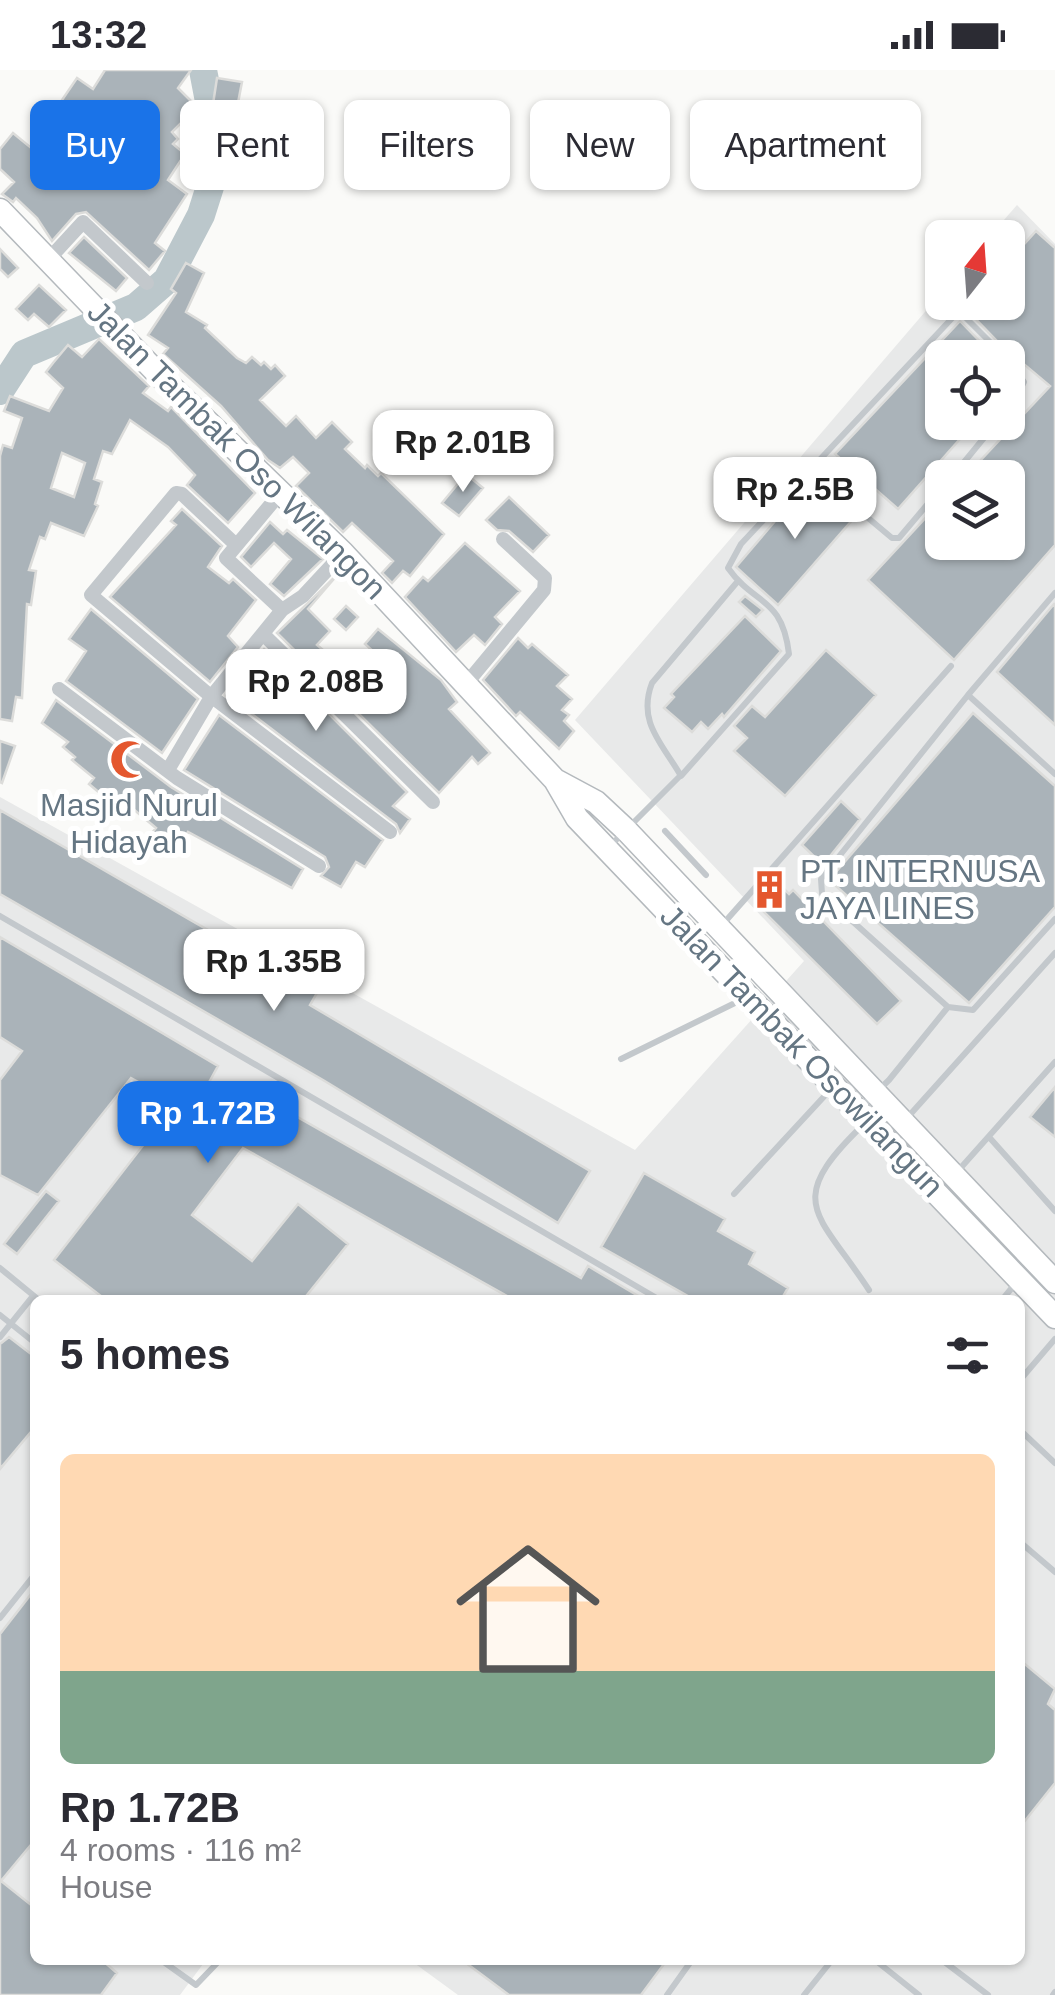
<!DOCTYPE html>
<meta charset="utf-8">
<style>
:root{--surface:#fff;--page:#f7f7f7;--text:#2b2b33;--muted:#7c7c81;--line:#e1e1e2;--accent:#1a73e8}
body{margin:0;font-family:Helvetica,sans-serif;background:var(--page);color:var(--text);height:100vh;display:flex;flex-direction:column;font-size:38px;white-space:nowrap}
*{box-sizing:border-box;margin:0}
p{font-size:32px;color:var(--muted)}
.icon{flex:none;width:55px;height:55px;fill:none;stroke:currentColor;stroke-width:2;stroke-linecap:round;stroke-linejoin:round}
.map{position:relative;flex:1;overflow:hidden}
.drawer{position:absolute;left:30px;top:1225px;width:995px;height:670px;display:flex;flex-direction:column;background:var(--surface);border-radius:15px;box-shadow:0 2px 8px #0004}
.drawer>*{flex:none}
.top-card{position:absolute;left:30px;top:30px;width:995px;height:90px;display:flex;gap:20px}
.needle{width:65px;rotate:17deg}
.fabs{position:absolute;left:925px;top:150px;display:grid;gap:20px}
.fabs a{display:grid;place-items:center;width:100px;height:100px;border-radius:15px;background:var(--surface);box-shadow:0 2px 8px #0004;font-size:50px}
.price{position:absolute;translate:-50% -85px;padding:0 22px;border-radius:20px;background:#fff;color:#222;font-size:32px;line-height:65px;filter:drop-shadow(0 2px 5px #0008)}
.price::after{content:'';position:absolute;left:50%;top:60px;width:30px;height:22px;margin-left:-15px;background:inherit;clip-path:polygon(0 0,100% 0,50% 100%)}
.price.on{background:var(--accent);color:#fff}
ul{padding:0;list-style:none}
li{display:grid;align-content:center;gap:20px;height:530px;padding:0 30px}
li+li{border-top:2px solid var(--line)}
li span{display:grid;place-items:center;height:310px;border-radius:15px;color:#555}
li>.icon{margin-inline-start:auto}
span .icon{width:180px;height:180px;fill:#fffc;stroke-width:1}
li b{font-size:42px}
h2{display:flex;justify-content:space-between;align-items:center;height:120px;padding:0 30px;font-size:42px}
.pill{padding:0 35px;border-radius:15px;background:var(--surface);box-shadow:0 2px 8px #0004;font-size:35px;line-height:90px}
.pill.on{background:var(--accent);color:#fff}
.status{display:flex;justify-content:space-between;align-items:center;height:70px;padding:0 50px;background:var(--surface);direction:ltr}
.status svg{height:28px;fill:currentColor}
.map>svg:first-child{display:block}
.built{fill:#e8e9e9;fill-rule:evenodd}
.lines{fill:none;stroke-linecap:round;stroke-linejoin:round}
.river{stroke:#bbc7cb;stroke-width:28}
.building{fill:#aab3b9;stroke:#dcdcda;stroke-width:2.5;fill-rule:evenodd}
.trunk-casing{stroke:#b4b9bd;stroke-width:25}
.service{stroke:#c3c8cc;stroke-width:6}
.minor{stroke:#c3c8cc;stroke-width:14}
.trunk{stroke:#fff;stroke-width:22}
.labels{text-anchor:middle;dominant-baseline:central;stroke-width:10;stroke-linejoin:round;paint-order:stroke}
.street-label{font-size:32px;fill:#657683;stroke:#fff}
.poi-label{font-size:32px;fill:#657683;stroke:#fff}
</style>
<div class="status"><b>13:32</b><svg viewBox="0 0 49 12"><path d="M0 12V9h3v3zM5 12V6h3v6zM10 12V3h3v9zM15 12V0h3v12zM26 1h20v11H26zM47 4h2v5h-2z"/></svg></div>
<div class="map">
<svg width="1055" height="1925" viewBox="0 0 1055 1925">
<rect width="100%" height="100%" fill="#fafaf8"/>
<path class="built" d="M 1017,135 L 1055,174 L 1055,1925 L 458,1925 L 410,1890 L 1020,1890 L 1020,1230 L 35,1230 L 35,1890 L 206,1890 L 180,1925 L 0,1925 L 0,727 L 635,1080 L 804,891 L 575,650 L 942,222 L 942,232 L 1008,232 L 1008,168 L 989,167 ZM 942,288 L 1008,288 L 1008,352 L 942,352 ZM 942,408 L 1008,408 L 1008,472 L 942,472 Z"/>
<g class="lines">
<path class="river" d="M 0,321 L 24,284 L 136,237 L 167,210 L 201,145 L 215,101 L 212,47 L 203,0"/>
</g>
<path class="building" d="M 105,0 L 191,0 L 178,18 L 197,37 L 172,62 L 178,69 L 173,74 L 185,84 L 168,110 L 187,124 L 155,173 L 165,181 L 149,200 L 86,142 L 76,144 L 52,171 L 37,148 L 16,128 L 13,132 L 2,124 L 14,112 L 0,99 L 0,79 L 13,63 L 30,77 L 77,8 L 93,19 Z
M 217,8 L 242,12 L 237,38 L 213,34 Z
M 232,60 L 237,95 L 231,112 L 214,106 L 218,61 Z
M 1036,161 L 1055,178 L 1055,475 L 954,590 L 868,510 L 942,430 L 942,472 L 1008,472 L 1008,408 L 964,408 L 1050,316 L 1025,295 L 1023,298 L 966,239 L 972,232 L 1008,232 L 1008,192 Z
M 84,167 L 127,208 L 116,221 L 69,183 Z
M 0,179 L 18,198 L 8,207 L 0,199 Z
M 186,193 L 204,203 L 186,242 L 207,255 L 205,258 L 237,288 L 246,293 L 252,287 L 261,295 L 264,292 L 271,299 L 275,295 L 285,306 L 260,330 L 286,356 L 296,346 L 316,368 L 332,352 L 352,372 L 345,379 L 365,398 L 367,395 L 378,406 L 381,403 L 444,464 L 410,506 L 403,501 L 392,513 L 382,503 L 393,491 L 352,453 L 343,462 L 296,416 L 309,403 L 293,387 L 280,398 L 268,390 L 221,336 L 163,284 L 168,278 L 148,265 L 176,223 L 171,219 Z
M 39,215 L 66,240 L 49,257 L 34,244 L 28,250 L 16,239 Z
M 960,251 L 996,288 L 942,288 L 942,352 L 975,352 L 898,439 L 835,384 Z
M 99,269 L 149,316 L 143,323 L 168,341 L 171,337 L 255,423 L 228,453 L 187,415 L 195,405 L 168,377 L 130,350 L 112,384 L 103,381 L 94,409 L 102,412 L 95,434 L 98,436 L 84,466 L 51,453 L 45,469 L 40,467 L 29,500 L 36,501 L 31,535 L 27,534 L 22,628 L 16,627 L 12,651 L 0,649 L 0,386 L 3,375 L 12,378 L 22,348 L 4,341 L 10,326 L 49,341 L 63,318 L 46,302 L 53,293 L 68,275 L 82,287 ZM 62,383 L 85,393 L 74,427 L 51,418 Z
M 466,404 L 483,418 L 459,446 L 442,433 Z
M 810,410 L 854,448 L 778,535 L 736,497 Z
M 509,427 L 549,465 L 533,482 L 509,461 L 497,460 L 486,450 Z
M 182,439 L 222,476 L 208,497 L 229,513 L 233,509 L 256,530 L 228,566 L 238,577 L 210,612 L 110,527 L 176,455 L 171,451 Z
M 270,452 L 283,464 L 287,460 L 323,489 L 284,526 L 270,514 L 291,489 L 274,473 L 251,497 L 241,487 Z
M 465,473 L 520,521 L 495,547 L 502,554 L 485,575 L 474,565 L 456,582 L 405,527 L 423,507 L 428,511 Z
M 339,503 L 308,539 L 330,561 L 317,575 L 335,590 L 340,584 L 358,601 L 375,583 L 365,574 L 378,559 L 441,610 L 457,632 L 449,639 L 490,683 L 478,694 L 472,687 L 439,723 L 277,563 Z
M 745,526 L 763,540 L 756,547 L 739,532 Z
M 1054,534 L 1055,534 L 1055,655 L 997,602 Z
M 346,536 L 358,547 L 346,560 L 334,549 Z
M 91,539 L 198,629 L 162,683 L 66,611 L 86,581 L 69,569 Z
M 745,546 L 781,581 L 724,647 L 722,644 L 708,659 L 701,652 L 692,662 L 664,638 L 674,627 L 671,624 Z
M 518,568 L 528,578 L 532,574 L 568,605 L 557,616 L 572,629 L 562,640 L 569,645 L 564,651 L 574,661 L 559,679 L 520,642 L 516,646 L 483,610 Z
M 264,579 L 407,722 L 393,736 L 410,749 L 400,763 L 396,754 L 227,625 Z
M 826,580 L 876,625 L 785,726 L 734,681 L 747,668 L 734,656 L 752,636 L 765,647 Z
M 56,630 L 171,717 L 303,799 L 292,818 L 188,762 L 179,777 L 167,770 L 165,773 L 151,764 L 156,758 L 126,733 L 120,740 L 89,714 L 94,708 L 72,690 L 75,687 L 63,677 L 68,672 L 42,653 Z
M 973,643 L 1055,716 L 1055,837 L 969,933 L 829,810 Z
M 219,645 L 383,770 L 365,797 L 356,792 L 341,817 L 321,806 L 329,797 L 325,787 L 184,700 Z
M 0,671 L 15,676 L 2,713 L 0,712 Z
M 841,731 L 860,749 L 823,795 L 802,775 Z
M 0,740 L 317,923 L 310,935 L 590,1101 L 558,1153 L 323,1010 L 0,824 Z
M 773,808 L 789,824 L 793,820 L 901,931 L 877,954 L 755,833 Z
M 0,867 L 218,996 L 191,1045 L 228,1070 L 255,1023 L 581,1208 L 588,1196 L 645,1230 L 514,1230 L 243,1078 L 192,1145 L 252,1191 L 298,1134 L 348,1174 L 303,1230 L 106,1230 L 54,1190 L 176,1033 L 131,1008 L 38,1125 L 0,1105 L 0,1010 L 22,981 L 0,967 Z
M 1055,1017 L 1055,1067 L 1030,1047 Z
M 644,1103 L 725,1149 L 718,1161 L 755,1182 L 749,1194 L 788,1218 L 781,1230 L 695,1230 L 601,1177 Z
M 46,1121 L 59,1131 L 17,1184 L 4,1174 Z
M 9,1267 L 35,1287 L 35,1357 L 0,1399 L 0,1274 Z
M 35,1519 L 35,1780 L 30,1776 L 1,1811 L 35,1838 L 35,1890 L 102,1890 L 117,1903 L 101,1925 L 0,1925 L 0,1564 Z
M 1020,1590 L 1055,1619 L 1048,1634 L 1055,1640 L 1055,1713 L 1020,1757 Z
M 462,1890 L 667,1890 L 641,1925 L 509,1925 Z"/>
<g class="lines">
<defs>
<path id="trunk" d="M 0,140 L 160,306 L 343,483 L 555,710 L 577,748 L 1055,1247
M 555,710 L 596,732 L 626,760 L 1055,1212"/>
</defs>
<use href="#trunk" class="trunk-casing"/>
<path class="service" d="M 1008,289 L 1024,312 L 1008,341
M 811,400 L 892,468 L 899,468 L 942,417
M 951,408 L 997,352
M 738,511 L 652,613 C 637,652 662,673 681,706 L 789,584 C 782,526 755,536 728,498 L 741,474 L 955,245 L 962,244 L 1006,288
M 968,625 L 1055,523
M 665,761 L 706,805
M 611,775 L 680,706
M 0,846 L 660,1230
M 723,854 L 951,596
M 948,937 L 822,824 L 821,809 L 968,625 L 1055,704
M 621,989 L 741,930
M 860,1038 L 889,1010 L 948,937 L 973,940 L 1055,849
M 907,1048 L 1055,883
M 863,1055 C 782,1133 818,1142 869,1220
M 989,1067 L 1055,1141
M 957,1102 L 1055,992
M 734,1124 L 831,1019
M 0,1198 L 39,1230
M 1002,1230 L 1015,1214
M 0,1245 L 35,1273
M 0,1267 L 33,1226
M 1020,1310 L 1055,1269
M 1020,1360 L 1055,1393
M 1020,1472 L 1055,1502
M 0,1548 L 35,1504
M 161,1890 L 196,1915 L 220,1890
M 875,1890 L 919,1925
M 942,1890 L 988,1925
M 667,1925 L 692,1890
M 804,1925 L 832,1890
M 1053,1925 L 1055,1922"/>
<path class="minor" d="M 49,189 L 83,152 L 147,213
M 235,474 L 182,424 L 176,423 L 91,525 L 207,623 L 390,762
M 282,540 L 226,488 L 282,421
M 263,564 L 433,732
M 466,614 L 544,520 L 545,508 L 503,469
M 59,619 L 177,708 L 319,796
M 168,700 L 211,627 L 282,540 L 303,526 L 343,483"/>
<use href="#trunk" class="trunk"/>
</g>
<defs>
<symbol id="mosque-bare" viewBox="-9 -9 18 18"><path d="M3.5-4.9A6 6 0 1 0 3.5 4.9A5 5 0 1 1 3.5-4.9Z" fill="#e4572e" stroke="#fff" stroke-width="2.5" paint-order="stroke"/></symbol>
<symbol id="building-bare" viewBox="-9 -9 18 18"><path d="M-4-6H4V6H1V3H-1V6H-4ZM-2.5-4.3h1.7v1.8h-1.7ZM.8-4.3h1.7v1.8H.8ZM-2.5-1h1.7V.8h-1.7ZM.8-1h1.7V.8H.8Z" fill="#e4572e" stroke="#fff" stroke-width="2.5" paint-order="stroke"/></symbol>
</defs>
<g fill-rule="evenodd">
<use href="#mosque-bare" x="102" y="662" width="55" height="55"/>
<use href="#building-bare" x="742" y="792" width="55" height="55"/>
</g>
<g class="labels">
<g class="street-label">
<text transform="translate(237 380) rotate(45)">Jalan Tambak Oso Wilangon</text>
<text transform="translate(802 981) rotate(46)">Jalan Tambak Osowilangun</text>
</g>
<g class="poi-label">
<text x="129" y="735">Masjid Nurul<tspan x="129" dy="37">Hidayah</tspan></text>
<text x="800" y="801" text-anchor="start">PT. INTERNUSA<tspan x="800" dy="37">JAYA LINES</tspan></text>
</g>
</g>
</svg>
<div class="fabs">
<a><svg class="needle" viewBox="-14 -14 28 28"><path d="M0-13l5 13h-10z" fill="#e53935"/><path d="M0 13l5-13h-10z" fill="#7c7c81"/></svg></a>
<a><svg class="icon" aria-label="locate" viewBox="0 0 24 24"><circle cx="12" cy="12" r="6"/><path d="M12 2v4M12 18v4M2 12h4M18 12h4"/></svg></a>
<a><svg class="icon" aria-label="layers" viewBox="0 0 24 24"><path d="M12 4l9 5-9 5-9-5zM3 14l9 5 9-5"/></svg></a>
</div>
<b class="price" style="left:463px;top:425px">Rp 2.01B</b>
<b class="price" style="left:795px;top:472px">Rp 2.5B</b>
<b class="price" style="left:316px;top:664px">Rp 2.08B</b>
<b class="price" style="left:274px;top:944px">Rp 1.35B</b>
<b class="price on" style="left:208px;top:1096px">Rp 1.72B</b>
<div class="top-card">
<a class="pill on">Buy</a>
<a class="pill">Rent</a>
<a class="pill">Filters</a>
<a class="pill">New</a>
<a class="pill">Apartment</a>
</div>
<section class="drawer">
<h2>5 homes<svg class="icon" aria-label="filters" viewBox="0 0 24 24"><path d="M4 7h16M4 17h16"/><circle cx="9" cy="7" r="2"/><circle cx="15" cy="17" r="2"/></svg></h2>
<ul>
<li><span style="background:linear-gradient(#ffd9b3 70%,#7fa58c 0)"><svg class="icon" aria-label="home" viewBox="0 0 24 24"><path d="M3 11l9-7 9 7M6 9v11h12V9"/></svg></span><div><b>Rp 1.72B</b><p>4 rooms · 116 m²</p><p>House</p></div></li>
</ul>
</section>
</div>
